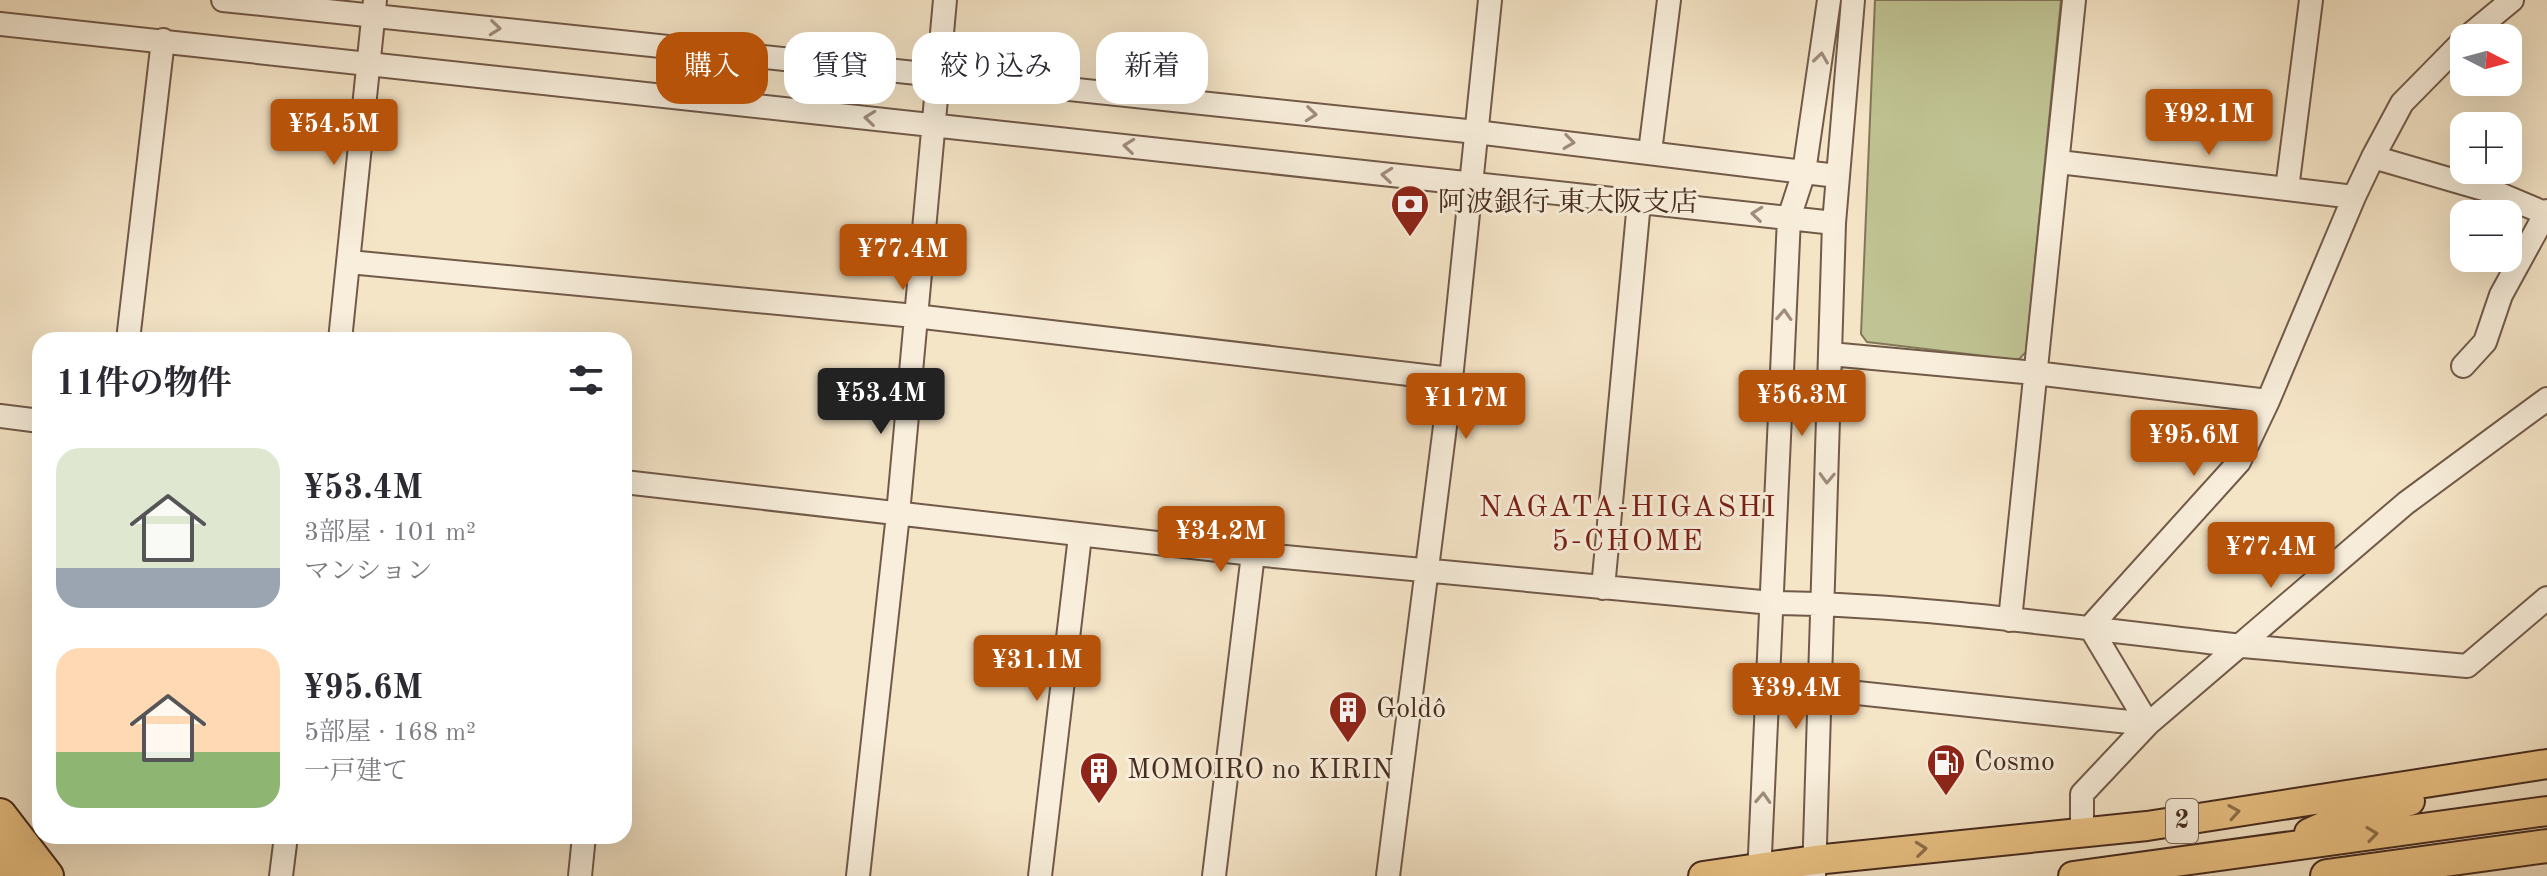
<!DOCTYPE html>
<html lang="ja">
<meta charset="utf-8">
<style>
:root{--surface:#fff;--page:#f7f7f7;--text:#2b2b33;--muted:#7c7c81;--accent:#b45309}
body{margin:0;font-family:"Old Standard TT","Noto Serif JP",serif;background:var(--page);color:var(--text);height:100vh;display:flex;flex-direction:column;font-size:30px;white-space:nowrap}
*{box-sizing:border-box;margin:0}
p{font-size:26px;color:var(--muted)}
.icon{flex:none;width:44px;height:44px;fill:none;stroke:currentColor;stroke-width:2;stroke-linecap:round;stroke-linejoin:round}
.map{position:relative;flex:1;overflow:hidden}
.details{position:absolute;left:32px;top:332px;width:600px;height:512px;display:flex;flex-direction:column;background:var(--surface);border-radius:24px;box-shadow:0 8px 32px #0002}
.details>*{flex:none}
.banner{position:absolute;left:656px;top:32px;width:760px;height:72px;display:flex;gap:16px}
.needle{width:52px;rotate:96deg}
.controls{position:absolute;left:2450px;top:24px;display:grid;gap:16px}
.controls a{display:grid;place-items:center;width:72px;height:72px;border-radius:16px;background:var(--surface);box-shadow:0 8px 32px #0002;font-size:40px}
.price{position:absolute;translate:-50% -68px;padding:0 18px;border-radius:8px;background:var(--accent);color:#fff;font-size:26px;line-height:52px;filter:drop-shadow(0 2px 4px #0008)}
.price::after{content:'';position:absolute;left:50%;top:48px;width:24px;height:18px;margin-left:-12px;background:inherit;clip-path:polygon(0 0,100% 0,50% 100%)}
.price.selected{background:#222;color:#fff}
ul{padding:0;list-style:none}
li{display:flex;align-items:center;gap:24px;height:200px;padding:0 24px}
li span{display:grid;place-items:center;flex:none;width:224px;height:160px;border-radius:24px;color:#555}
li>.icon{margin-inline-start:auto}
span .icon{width:96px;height:96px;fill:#fffc;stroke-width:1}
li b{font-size:34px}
h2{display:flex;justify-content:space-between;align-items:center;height:96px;padding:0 24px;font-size:34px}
.pill{padding:0 28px;border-radius:24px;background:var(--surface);box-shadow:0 8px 32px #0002;font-size:28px;line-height:72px}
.pill.selected{background:var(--accent);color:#fff}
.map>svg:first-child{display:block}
.green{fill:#c0c393;stroke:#837759;stroke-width:2}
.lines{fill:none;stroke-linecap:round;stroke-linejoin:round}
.minor-casing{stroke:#725a49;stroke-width:26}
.major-casing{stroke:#462b1f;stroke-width:32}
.highway-casing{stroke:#462b1f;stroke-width:36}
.minor{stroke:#f8eedb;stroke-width:22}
.major{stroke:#eac284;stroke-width:28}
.highway{stroke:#eac284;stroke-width:32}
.oneway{stroke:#9f8c7d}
.oneway2{stroke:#906f4c}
.labels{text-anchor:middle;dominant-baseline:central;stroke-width:6;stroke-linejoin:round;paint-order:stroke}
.shield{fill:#f8eedb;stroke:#7b6657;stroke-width:2}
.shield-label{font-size:26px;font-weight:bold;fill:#462b1f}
.poi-label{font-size:28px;fill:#462b1f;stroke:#f8eedb;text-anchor:start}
.neighbourhood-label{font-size:30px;letter-spacing:2px;fill:#7a1f14;stroke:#f8eedb}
</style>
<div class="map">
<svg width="2547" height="876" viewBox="0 0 2547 876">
<rect width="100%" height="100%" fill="#f5e5c7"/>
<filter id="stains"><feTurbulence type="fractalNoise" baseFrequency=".0025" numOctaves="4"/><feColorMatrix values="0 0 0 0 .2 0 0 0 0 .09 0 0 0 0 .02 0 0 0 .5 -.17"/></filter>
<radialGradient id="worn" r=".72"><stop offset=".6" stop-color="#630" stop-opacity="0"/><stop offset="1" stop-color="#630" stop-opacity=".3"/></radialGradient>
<path class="green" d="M 1875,0 L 2061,0 L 2026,352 L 2018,360 L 1867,342 L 1861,334 Z"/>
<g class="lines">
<defs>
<path id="minor" d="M 223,0 L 1476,132 L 1837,176
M 0,24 L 1834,223
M 2466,38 L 2512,0
M 1650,152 L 1669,0
M 2373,157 L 2497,193 L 2547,214
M 2059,162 L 2354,197
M 2287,189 L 2311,0
M 349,262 L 915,316 L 1451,379
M 128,340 L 163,40
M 340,340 L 375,0
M 1830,354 L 2035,373 L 2268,401
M 2463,366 L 2485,342 L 2501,295 L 2547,211
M 0,416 L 40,421
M 624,482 L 1253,554 L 1772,603 C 1929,605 2087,629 2243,646 C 2318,653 2393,659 2467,666 L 2547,598
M 1603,588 L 1639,202
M 2010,620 L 2074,0
M 1820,689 L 2148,724
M 2148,724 L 2090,627 L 2239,462 L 2268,401 L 2354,197 L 2373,157 L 2402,103 L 2464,40
M 2082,833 L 2082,794 L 2148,724 L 2406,503 L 2547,399
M 281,876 L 286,836
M 580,876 L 584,836
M 858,876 L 898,514 L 945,0
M 1040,876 L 1080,536
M 1214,876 L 1253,554
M 1388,876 L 1451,379 L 1490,0
M 1759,876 L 1789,218 L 1804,172 L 1829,0
M 1814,876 L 1834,223 L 1853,0"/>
<path id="major" d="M 2309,833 L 2338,820 L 2410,801
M 1703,876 L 1815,860 L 2147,826 L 2547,764
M 2073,876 L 2547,811"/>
<path id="highway" d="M 0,815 L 47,876
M 0,857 L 15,876
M 2327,876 L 2547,846"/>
</defs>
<use href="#minor" class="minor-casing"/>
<use href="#major" class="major-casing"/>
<use href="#highway" class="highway-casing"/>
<use href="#minor" class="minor"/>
<use href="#major" class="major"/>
<use href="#highway" class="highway"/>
</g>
<defs><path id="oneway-chevron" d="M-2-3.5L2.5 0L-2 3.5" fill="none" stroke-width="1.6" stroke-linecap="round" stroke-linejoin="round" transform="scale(2)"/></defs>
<g class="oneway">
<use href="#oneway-chevron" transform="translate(495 28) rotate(6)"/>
<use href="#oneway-chevron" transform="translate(1821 58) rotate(-82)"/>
<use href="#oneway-chevron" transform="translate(1311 114) rotate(6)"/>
<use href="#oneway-chevron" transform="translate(870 118) rotate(-174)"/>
<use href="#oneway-chevron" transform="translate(1569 142) rotate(7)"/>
<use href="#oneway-chevron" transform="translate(1129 146) rotate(-174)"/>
<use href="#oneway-chevron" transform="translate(1387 175) rotate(-174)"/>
<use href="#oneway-chevron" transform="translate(1757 214) rotate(-174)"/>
<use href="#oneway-chevron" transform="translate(1784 315) rotate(-87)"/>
<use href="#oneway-chevron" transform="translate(1827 478) rotate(92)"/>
<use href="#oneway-chevron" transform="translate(1763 798) rotate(-87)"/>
</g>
<g class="oneway2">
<use href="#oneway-chevron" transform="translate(2234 812) rotate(-9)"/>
<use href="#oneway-chevron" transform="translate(2372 834) rotate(-8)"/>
<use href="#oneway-chevron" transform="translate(1921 849) rotate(-6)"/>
</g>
<defs>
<symbol id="bank-pin" viewBox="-11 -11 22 30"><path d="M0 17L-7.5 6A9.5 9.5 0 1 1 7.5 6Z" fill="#8f2418" stroke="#f8eedb"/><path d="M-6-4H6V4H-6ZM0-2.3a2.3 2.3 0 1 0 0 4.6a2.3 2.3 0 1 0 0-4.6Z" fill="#fff"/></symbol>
<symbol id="building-pin" viewBox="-11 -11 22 30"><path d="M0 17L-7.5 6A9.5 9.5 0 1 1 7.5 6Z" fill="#8f2418" stroke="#f8eedb"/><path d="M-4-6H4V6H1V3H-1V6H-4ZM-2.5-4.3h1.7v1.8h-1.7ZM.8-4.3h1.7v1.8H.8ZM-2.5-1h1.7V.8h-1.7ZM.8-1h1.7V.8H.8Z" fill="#fff"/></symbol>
<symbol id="fuel-pin" viewBox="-11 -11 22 30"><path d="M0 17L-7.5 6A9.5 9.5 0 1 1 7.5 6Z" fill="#8f2418" stroke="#f8eedb"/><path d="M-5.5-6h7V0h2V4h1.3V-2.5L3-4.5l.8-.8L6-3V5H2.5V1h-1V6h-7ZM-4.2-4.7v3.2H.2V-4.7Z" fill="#fff"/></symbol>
</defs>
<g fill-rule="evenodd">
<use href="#bank-pin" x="1388" y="182" width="44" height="60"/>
<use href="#building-pin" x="1326" y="688" width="44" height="60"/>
<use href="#fuel-pin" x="1924" y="741" width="44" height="60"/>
<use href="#building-pin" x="1077" y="749" width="44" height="60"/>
</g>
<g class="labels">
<rect class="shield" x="2166" y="799" width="32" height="44" rx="6"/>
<g class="shield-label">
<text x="2182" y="821">2</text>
</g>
<g class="poi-label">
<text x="1438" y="204">阿波銀行 東大阪支店</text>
<text x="1376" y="710">Goldô</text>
<text x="1974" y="763">Cosmo</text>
<text x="1127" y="771">MOMOIRO no KIRIN</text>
</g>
<g class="neighbourhood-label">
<text x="1628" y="508">NAGATA-HIGASHI<tspan x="1628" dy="34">5-CHOME</tspan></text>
</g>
</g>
<rect width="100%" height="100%" filter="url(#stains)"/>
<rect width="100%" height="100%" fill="url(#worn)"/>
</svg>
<div class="controls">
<a><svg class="needle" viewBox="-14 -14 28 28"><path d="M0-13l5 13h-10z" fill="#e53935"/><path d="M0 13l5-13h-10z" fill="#7c7c81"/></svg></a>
<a>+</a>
<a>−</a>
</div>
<b class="price" style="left:2209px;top:157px">¥92.1M</b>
<b class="price" style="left:334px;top:167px">¥54.5M</b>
<b class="price" style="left:903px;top:292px">¥77.4M</b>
<b class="price selected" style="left:881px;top:436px">¥53.4M</b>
<b class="price" style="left:1802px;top:438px">¥56.3M</b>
<b class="price" style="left:1466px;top:441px">¥117M</b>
<b class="price" style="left:2194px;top:478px">¥95.6M</b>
<b class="price" style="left:1221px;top:574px">¥34.2M</b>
<b class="price" style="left:2271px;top:590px">¥77.4M</b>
<b class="price" style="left:1037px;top:703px">¥31.1M</b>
<b class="price" style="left:1796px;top:731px">¥39.4M</b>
<div class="banner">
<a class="pill selected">購入</a>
<a class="pill">賃貸</a>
<a class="pill">絞り込み</a>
<a class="pill">新着</a>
</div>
<section class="details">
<h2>11件の物件<svg class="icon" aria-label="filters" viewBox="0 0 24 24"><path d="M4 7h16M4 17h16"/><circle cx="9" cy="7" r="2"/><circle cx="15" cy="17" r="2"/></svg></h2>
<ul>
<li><span style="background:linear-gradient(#dfe7d0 75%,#9aa5b1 0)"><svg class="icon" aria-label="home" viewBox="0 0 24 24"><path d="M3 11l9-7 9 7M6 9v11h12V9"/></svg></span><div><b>¥53.4M</b><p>3部屋 · 101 m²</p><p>マンション</p></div></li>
<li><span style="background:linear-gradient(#ffd9b3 65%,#8fb573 0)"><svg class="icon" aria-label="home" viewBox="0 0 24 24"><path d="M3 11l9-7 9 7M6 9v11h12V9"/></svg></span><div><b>¥95.6M</b><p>5部屋 · 168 m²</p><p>一戸建て</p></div></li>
</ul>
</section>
</div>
